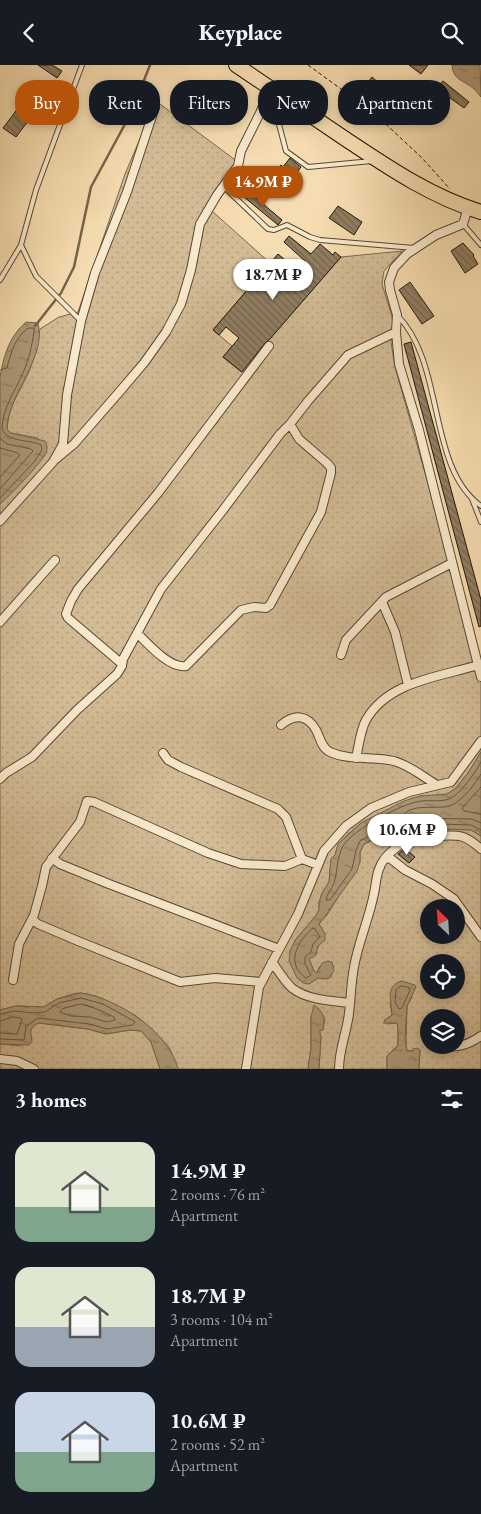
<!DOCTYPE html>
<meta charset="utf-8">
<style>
:root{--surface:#171b24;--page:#242831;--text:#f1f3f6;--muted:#9ea1a6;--accent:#b45309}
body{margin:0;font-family:"EB Garamond",serif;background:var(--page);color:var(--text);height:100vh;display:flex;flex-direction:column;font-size:19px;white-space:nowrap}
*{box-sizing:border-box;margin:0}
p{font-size:16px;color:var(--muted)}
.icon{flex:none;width:28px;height:28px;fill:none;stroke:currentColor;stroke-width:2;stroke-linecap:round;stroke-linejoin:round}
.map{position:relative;height:1004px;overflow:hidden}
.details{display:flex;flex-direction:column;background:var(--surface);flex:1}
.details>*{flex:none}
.guide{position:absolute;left:15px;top:15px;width:451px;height:45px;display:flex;gap:10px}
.needle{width:32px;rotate:335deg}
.buttons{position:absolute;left:420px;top:834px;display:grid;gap:10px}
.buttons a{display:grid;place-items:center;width:45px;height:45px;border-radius:50%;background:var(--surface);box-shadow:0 2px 8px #0003;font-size:25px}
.price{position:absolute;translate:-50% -42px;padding:0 11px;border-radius:18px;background:#fff;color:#222;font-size:16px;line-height:32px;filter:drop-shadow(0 1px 2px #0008)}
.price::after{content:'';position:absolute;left:50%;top:30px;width:15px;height:11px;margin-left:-8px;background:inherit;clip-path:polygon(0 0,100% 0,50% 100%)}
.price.on{background:var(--accent);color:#fff}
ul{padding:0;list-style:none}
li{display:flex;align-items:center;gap:15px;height:125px;padding:0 15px}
li span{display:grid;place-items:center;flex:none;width:140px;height:100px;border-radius:15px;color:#555}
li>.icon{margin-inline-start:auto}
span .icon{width:60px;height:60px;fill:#fffc;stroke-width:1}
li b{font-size:21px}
h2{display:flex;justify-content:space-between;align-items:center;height:60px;padding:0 15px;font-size:21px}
.tag{padding:0 18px;border-radius:20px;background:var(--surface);box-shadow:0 2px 8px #0003;font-size:18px;line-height:45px}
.tag.on{background:var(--accent);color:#fff}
header{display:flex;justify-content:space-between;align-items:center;height:65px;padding:0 15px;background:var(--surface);font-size:22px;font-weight:800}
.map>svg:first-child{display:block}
.grass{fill:url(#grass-dots);stroke:#796850;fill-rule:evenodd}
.water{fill:url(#water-ripples);stroke:#75644c}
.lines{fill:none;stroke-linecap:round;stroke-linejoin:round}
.shore{stroke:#665741;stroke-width:1}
.stream{stroke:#75644c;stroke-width:2.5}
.building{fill:url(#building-back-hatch);stroke:#20150a}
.lane-casing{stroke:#564734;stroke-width:6}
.street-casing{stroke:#564734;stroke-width:10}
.highway-casing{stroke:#20150a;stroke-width:16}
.path{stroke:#20150a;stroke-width:1;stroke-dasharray:4 2.5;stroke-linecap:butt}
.lane{stroke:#f9e9cc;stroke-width:4}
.street{stroke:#f9e9cc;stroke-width:8}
.highway{stroke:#f6ddb1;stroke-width:14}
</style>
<header><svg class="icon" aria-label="back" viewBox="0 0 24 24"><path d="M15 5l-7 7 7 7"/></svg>Keyplace<svg class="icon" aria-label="search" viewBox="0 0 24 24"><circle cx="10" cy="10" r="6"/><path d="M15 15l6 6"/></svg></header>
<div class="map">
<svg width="481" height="1004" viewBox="0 0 481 1004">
<defs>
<pattern id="grass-dots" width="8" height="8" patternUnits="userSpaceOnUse" patternTransform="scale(1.25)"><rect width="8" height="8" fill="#d2bb95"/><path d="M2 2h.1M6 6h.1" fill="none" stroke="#b4a07f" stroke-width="1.8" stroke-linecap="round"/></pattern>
<pattern id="water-ripples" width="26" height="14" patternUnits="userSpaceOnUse" patternTransform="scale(1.25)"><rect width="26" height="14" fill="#ad9978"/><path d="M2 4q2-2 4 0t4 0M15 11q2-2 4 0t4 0" fill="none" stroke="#8c7c61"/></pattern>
<pattern id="building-back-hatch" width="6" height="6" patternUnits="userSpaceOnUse" patternTransform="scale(1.25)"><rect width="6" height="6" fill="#8f7d61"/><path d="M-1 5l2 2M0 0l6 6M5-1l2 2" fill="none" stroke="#74654e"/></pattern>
</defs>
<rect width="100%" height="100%" fill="#f6ddb1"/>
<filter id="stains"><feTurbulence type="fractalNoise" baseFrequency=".004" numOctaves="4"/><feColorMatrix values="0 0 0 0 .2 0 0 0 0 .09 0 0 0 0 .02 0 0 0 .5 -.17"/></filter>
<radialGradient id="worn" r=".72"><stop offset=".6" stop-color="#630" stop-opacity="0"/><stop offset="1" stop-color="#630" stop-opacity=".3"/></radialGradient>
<path class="grass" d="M 156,36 L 242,100 L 212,146 L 270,198 L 213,265 L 232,281 L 223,292 L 241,307 L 341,192 L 402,186 L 384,206 L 382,219 L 393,255 L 391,277 L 395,302 L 434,440 L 478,612 L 481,611 L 481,687 L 468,708 L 456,723 L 447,730 L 420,731 L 361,758 L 348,769 L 339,779 L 335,790 L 331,794 L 329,817 L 322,828 L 319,838 L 319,845 L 315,852 L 296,874 L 290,886 L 309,919 L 318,913 L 323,914 L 331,912 L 334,901 L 319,902 L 317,908 L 314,906 L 309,894 L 316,886 L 325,869 L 319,859 L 327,850 L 360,797 L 360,787 L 364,779 L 377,773 L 411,763 L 471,765 L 481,771 L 481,1004 L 419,1004 L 420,985 L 407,986 L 406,980 L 407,941 L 412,932 L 390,938 L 392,950 L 384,955 L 387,959 L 397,958 L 398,963 L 398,980 L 387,991 L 387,1004 L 319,1004 L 321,971 L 320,970 L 320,965 L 323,965 L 325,953 L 318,943 L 311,952 L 311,983 L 308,1004 L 178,1004 L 169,982 L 152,964 L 135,950 L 96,931 L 81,928 L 72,929 L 57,934 L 44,942 L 16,941 L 0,945 L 0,439 L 16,422 L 38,373 L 11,368 L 7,364 C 8,342 19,328 28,309 C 34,295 37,280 40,264 L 59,252 L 78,247 L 125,109 ZM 429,842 L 456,842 L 456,870 L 429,870 ZM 429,898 L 456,898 L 456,925 L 429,925 ZM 429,952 L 456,952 L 456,980 L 429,980 Z
M 38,958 L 88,964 L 106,969 L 130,965 L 141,966 L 151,977 L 160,1004 L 0,1004 L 0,979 L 21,981 L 32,974 C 28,966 31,962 38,958 Z"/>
<path class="water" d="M 452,0 L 480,0 L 481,32 C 479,30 476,25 473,23 C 463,15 453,15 452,0 Z
M 26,257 L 38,258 C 47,293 8,328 7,364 L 11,368 L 45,376 C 47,380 48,383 46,388 C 42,397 9,432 0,439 L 0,312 C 4,290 9,272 26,257 Z
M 481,687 L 481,771 L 471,765 L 411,763 L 377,773 L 364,779 L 360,787 L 360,797 L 357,806 L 329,845 C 327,851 321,854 319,859 L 325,869 L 325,875 L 318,881 L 316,890 L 309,894 L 314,906 L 317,908 L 322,898 L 328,896 L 332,897 L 334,906 L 328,914 L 318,913 L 309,919 L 303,918 L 297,913 L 289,896 L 290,886 L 296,874 L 315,852 L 319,845 L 319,838 L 322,828 L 329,817 L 331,794 L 335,790 L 338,779 L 361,758 L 404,736 L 420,731 L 447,729 L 456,723 L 468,708 Z
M 402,916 L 415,920 L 416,922 L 407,941 L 405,975 L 407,986 L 413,986 L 413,984 L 418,983 L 420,985 L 419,1004 L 387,1004 L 387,991 L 395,984 L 398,980 L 398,963 L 397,958 L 383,958 L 392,950 C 392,937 384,921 402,916 Z
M 81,928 C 117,933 169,967 178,1004 L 160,1004 L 151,977 L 141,966 L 130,965 L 106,969 L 88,964 L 39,958 C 28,963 31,967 32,977 L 29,980 L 0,979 L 0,945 L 16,941 L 44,942 L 57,934 Z
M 314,940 C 325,949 324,952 323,965 L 320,965 L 320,970 L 321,971 L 319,1004 L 308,1004 L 311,983 L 311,952 Z"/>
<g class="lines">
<path class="shore" d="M 0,305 L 7,303 C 11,287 15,273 28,263 L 34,263 L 34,266 C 32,281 29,294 23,308 C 14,328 3,342 2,364 C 9,378 29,374 41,380 L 42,385 L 34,397 L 0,433
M 0,373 L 7,379 L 31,384 L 33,386 L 0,424
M 0,383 L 18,388 L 20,390 L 0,412
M 481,697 C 475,708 460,730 449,734 C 441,737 430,735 422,736 C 404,737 352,765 343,781 C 336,794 338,806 334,818 C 332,824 327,828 326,835 L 330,835 L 352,804 L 356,785 L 360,776 L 375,768 L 411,758 L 471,760 L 481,765
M 481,709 C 474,720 464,734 452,740 C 437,746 415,737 403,750 L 406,753 L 472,754 L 481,758
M 481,722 L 462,743 L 464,746 L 481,749
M 313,863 L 315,864 L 320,872 L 313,879 L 311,887 L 305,892 L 305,899 L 311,910 L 306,913 C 285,899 297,876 313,863 Z
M 401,921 L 408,922 L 410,925 L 402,943 L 399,944 L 395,937 L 396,925 Z
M 81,939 L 92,942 L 114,952 L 115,955 L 107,957 L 90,952 L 71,951 L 60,947 L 62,944 Z
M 0,949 L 15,946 L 33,948 L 45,947 L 59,938 L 81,933 L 103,939 L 132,955 L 135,957 L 133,960 L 107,964 L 89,959 L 38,953 L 26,961 L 24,975 L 0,974
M 0,956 L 13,952 L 21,953 L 22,955 L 17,969 L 0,968"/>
<path class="stream" d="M 35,261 L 61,228 L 74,202 L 91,122 L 131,48 L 150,0"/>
</g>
<path class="building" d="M 38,0 L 52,0 L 62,6 L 57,13 Z
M 409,0 L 428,0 L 421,9 Z
M 372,12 L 381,20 L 375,28 L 365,21 Z
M 443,16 L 469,37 L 464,43 L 446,30 L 445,31 L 436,25 Z
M 25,34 L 38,43 L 16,72 L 3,63 Z
M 290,93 L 301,102 L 285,123 L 271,113 L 281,100 L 283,102 Z
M 249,127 L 282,155 L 278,160 L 244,132 Z
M 338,141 L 362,157 L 354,170 L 329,153 Z
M 289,171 L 311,189 L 320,179 L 333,190 L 335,187 L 341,192 L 269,275 L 265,278 L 242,307 L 223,292 L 239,273 L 226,262 L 219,270 L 213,265 L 278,189 L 297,205 L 305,196 L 284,177 Z
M 463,178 L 474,190 L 473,191 L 478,199 L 465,208 L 451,186 Z
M 410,217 L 434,251 L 422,259 L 399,225 Z
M 411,277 L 481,535 L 481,561 L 479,562 L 404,279 Z
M 405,784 L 415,792 L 409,798 L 398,789 Z"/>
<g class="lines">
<defs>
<path id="lane" d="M 271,29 L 286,86 L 308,102 L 372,96
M 223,121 L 268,164 L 274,165 L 287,160 L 310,172 L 320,175 L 414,183
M 463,159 L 481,180
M 21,180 L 36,211 L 81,256
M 0,215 L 21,180 L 36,125 L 82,0
M 397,250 C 446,299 426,401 481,441
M 472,434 L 481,457"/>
<path id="street" d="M 468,143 L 463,159 L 436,170 L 407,189 L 394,203 L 389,217 L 390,225 L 397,250 L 396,267 L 399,299 L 419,365 L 481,612
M 56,394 L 74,379 L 121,325 L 144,298 L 166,267 L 181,239 L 191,205 L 200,159 L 217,130 L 238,101 L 241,86 L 260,48 L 270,24
M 0,456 L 53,397 L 63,379 L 67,330 L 81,256 L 95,208 L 127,127 L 155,42
M 382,537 L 395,567 L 408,620
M 0,557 L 55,495
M 137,568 C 148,579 170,604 186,601 L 241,545 L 254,542 L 266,543 L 270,540 L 321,447 L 331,408 L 331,403 L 328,399 L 299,374 L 290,359
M 341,590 L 346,575 L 386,532 L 452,498
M 122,599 L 68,553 L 66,549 L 71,536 L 78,524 L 158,428 L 269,281
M 281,660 C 294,649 307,649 316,665 C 320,672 321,683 330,687 C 350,696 373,691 394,696 C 411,701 423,712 437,720
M 163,688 L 168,695 L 181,702 L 278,744 L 286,752 L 302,794
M 356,693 C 359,681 360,666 366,655 C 388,616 440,612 478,600
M 0,714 L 6,708 L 32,692 L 77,645 L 117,609 L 122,601 L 123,594 L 161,524 L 223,445 L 280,369 L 290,359 L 308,336 L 348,290 L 396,267
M 52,793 L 60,799 L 109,819 L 279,884
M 386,793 L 391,794 L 405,805 L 432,819 L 454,834 L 481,872
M 32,854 L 38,859 L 78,876 L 180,917 L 215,913 L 261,917
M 272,897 C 278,905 284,916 292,923 C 307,935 332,936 350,938
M 13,915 L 19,879 L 34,850 L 42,821 L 46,802 L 80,757 L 87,736 L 94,737 L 208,788 L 241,799 L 285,801 L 302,794 L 318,800
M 443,980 C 458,984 469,979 481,971
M 0,994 L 17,996 L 34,1004
M 246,1004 L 259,922 L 298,849 L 324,786 L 346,761 L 371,743 L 409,727 L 451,717 L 481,676
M 339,1004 C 339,984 347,967 349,948 C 351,933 351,917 354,902 C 358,879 368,856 373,833 C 377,818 375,806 385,793 C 399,777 415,771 436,771 C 458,770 463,768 481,784"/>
<path id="highway" d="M 236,0 C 273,25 310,50 347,75 C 389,103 432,132 481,147"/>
</defs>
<use href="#lane" class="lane-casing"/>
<use href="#street" class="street-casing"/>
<use href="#highway" class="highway-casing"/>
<path class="path" d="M 308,0 L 374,48 L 422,93 L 450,124"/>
<use href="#lane" class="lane"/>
<use href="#street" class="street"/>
<use href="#highway" class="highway"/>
</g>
<rect width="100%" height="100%" filter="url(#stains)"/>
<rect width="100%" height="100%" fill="url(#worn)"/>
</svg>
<div class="buttons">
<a><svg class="needle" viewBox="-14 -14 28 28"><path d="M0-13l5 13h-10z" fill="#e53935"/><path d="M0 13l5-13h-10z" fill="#9ea1a6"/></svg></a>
<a><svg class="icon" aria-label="locate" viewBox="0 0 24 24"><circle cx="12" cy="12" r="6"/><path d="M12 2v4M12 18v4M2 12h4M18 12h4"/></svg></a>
<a><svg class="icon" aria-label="layers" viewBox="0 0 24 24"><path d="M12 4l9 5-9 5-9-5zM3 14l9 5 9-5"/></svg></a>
</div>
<b class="price on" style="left:263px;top:143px">14.9M ₽</b>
<b class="price" style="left:273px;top:236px">18.7M ₽</b>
<b class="price" style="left:407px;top:791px">10.6M ₽</b>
<div class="guide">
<a class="tag on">Buy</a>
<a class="tag">Rent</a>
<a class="tag">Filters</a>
<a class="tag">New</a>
<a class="tag">Apartment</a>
</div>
</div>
<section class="details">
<h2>3 homes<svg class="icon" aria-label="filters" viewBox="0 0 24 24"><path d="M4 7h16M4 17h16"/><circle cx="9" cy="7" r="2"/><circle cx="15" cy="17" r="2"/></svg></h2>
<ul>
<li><span style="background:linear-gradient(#dfe7d0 65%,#7fa58c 0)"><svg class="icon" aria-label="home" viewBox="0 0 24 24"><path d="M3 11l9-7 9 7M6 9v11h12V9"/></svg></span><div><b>14.9M ₽</b><p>2 rooms · 76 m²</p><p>Apartment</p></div></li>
<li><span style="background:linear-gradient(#dfe7d0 60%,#9aa5b1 0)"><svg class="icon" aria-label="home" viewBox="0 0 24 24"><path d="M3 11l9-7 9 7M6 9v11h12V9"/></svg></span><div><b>18.7M ₽</b><p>3 rooms · 104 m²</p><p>Apartment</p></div></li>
<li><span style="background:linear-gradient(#c9d6e8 60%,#7fa58c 0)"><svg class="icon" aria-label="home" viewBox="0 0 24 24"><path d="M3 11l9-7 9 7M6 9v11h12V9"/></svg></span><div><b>10.6M ₽</b><p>2 rooms · 52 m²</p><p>Apartment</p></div></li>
</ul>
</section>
